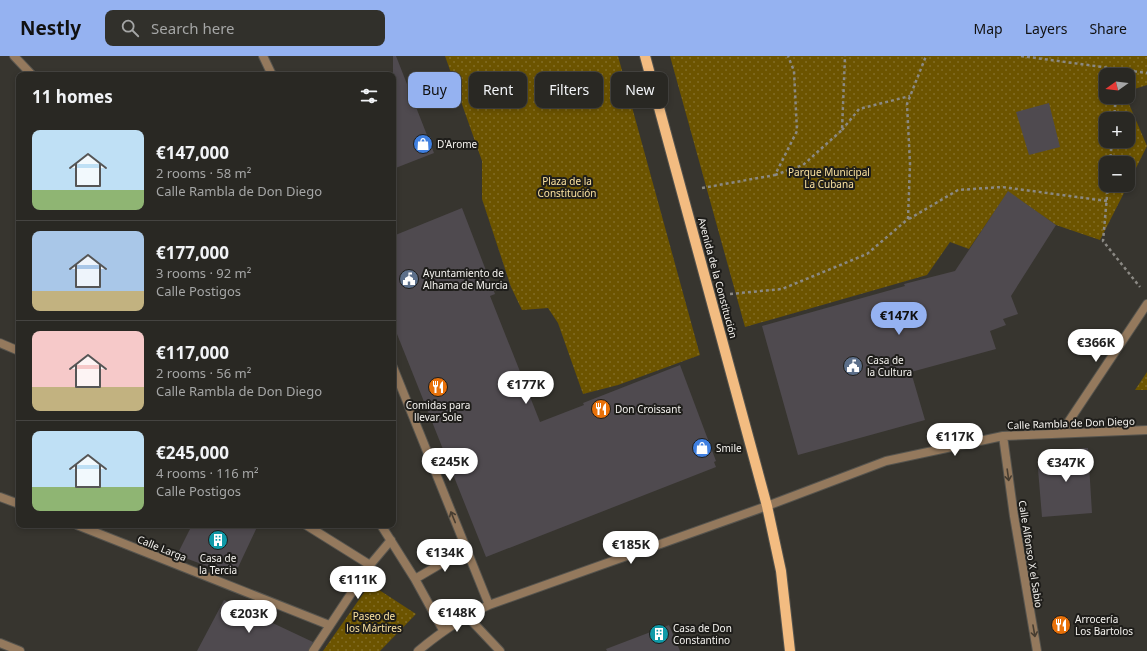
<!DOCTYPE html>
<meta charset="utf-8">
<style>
:root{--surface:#292823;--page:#31302b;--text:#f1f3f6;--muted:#a5a6a6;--line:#454441;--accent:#95b2f1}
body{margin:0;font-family:"Noto Sans",sans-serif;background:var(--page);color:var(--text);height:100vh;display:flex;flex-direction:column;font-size:15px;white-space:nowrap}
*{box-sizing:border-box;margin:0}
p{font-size:13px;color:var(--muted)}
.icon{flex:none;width:22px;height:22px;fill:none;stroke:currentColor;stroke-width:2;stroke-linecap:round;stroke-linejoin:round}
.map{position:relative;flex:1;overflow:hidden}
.panel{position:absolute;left:16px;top:16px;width:380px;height:456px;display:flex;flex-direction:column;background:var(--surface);border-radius:8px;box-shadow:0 2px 6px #0003,0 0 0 1px var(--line)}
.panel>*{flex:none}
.guide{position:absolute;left:408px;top:16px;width:380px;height:36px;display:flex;gap:8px}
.needle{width:26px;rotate:256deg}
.tools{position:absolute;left:1099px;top:12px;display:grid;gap:8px}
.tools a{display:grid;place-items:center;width:36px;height:36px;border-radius:8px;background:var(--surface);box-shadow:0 2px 6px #0003,0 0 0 1px var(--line);font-size:20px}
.price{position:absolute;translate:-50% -34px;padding:0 9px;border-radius:14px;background:#fff;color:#222;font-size:13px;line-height:26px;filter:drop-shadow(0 1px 2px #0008)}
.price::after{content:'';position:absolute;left:50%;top:24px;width:12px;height:9px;margin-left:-6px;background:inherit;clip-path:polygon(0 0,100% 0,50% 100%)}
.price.on{background:var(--accent);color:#111}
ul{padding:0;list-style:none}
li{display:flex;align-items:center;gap:12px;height:100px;padding:0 16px}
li+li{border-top:1px solid var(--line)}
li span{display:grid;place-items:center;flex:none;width:112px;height:80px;border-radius:8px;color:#555}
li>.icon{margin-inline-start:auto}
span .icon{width:48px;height:48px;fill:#fffc;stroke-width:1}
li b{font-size:17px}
h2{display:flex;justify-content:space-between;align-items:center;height:48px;padding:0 16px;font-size:17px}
.chip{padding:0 14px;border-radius:8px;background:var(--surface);box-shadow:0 2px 6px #0003,0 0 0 1px var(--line);font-size:14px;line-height:36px}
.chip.on{background:var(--accent);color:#111}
header{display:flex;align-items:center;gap:24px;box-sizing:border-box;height:56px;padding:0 20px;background:var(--accent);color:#111}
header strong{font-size:19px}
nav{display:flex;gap:22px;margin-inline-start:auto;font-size:14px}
.search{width:280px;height:36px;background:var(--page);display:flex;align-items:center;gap:10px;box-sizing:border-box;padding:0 14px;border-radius:8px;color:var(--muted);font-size:15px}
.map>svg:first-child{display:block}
.park{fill:url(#park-dots);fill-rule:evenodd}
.building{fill:#4f4a4f}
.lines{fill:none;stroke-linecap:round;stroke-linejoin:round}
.pedestrian-casing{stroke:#56544e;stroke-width:10}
.minor-casing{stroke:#56544e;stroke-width:10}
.primary-casing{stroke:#56544e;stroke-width:12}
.path{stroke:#8b8984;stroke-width:2.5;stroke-dasharray:3 3;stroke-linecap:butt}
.pedestrian{stroke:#94795d;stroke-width:8}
.minor{stroke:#94795d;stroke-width:8}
.primary{stroke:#f3bc81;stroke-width:10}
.oneway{stroke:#473d31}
.labels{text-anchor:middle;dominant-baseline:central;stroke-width:4;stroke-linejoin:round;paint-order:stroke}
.poi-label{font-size:10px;fill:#f6f4f0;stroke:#1e1d1a;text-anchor:start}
.park-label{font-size:10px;fill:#fbe2a0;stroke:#1e1d1a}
.street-label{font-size:10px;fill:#f6f4f0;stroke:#1e1d1a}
</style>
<header>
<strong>Nestly</strong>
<div class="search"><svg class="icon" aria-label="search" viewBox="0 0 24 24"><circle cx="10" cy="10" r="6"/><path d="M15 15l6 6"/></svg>Search here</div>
<nav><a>Map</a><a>Layers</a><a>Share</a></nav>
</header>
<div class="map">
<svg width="1147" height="595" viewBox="0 0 1147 595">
<defs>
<pattern id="park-dots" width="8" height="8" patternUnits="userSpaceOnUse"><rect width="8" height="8" fill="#6c5400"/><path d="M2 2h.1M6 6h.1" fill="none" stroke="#826d26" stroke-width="1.8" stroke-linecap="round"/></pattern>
</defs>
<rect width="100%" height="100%" fill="#37352f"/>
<path class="park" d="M 445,0 L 618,0 L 700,299 L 618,329 L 583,338 L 558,267 L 548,252 L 522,254 L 511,231 L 482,143 L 482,105 Z
M 670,0 L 1147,0 L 1147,29 L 1128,35 L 1128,19 L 1106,19 L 1106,41 L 1126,41 L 1147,90 L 1128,128 L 1128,107 L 1106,107 L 1106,129 L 1128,129 L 1100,184 L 1056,169 L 1008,136 L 969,193 L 950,186 L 927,219 L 745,271 ZM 1106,63 L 1128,63 L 1128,85 L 1106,85 Z
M 1147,316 L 1147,334 L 1135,334 Z
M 370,528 L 416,558 L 380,595 L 323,595 Z"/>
<path class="building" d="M 393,0 L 396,0 L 434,97 L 393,113 Z
M 1049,47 L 1060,91 L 1029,99 L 1016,56 Z
M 1008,135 L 1056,169 L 1011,240 L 1018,258 L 1003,263 L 1006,269 L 990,275 L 996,293 L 911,316 L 925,364 L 798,399 L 762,270 L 905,230 L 904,228 L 955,215 Z
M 462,152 L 495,238 L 490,240 L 540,366 L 584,349 L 583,347 L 680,309 L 716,405 L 714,406 L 716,411 L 486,501 L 393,268 L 393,180 Z
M 1088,392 L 1092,457 L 1042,461 L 1038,413 L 1054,394 Z
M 192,469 L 258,469 L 234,520 L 177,499 Z
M 224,544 L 313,586 L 308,595 L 197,595 Z
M 669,569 L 680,595 L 607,595 L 606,593 Z"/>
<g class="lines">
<defs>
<path id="pedestrian" d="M 0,287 L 19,295
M 0,441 L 19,448
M 77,469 L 329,569
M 306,469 L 370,509"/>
<path id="minor" d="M 14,0 L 32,19
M 263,0 L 272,19
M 393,311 L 489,549
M 1061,377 L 1147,248
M 1003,380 L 1014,460 L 1037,595
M 381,469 L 415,523 L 443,574
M 415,523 L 466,493
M 466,559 L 500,595
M 0,587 L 20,595
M 313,595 L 370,509 L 391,484
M 418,595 C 441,576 462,561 489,549 L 767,450 L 886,405 L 1003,380 L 1147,374"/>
<path id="primary" d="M 645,0 L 767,450 L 781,515 L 790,595"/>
</defs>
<use href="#pedestrian" class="pedestrian-casing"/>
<use href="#minor" class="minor-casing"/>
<use href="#primary" class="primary-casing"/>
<path class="path" d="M 1021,0 L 1147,17
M 1117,19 L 1118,12
M 1114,63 L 1116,41
M 842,74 L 859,53 L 910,40
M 1110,107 L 1112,85
M 775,119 L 803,109 L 842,74 L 845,0
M 1108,129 L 1103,185 L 1140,231
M 702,132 L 775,119 L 797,75 L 794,15 L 788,0
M 909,163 L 958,134 L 1002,131 L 1107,145
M 730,238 L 782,233 L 867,198 L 908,163 L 910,108 L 907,48 L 926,0"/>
<use href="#pedestrian" class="pedestrian"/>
<use href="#minor" class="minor"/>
<use href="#primary" class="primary"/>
</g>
<defs><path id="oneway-shaft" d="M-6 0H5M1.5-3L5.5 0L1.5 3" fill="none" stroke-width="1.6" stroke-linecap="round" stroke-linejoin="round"/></defs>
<g class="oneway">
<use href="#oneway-shaft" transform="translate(1008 419) rotate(82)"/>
<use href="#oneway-shaft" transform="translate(453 461) rotate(-112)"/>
<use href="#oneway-shaft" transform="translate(1034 575) rotate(80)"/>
</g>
<defs>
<symbol id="shop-disc" viewBox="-11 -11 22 22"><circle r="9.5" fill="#3f7fe0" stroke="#1e1d1a"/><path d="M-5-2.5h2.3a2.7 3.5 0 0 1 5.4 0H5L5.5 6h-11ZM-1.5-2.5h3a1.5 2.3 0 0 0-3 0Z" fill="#fff"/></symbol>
<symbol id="civic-disc" viewBox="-11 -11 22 22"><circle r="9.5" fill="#5c6f8a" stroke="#1e1d1a"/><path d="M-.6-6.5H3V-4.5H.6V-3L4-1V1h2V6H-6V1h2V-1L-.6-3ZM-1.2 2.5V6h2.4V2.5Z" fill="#fff"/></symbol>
<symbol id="restaurant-disc" viewBox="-11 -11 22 22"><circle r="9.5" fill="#e8710a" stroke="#1e1d1a"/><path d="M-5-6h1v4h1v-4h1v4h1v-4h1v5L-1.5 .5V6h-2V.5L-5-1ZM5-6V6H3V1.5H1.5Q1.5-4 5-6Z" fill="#fff"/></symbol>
<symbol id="building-disc" viewBox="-11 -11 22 22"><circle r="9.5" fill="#0f9aa8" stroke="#1e1d1a"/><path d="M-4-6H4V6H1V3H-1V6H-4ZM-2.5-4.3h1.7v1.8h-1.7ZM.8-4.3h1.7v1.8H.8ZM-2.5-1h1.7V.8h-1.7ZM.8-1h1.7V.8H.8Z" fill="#fff"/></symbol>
</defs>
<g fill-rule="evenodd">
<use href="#shop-disc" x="412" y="77" width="22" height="22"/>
<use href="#civic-disc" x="398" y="212" width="22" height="22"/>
<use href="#civic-disc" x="842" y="299" width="22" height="22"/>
<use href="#restaurant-disc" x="427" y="320" width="22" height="22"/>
<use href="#restaurant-disc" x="590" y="342" width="22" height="22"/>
<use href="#shop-disc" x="691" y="381" width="22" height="22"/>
<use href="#building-disc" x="207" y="473" width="22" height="22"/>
<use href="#restaurant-disc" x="1050" y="558" width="22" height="22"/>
<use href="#building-disc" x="648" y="567" width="22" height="22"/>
</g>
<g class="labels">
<g class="poi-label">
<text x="437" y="88">D'Arome</text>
<text x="423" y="217">Ayuntamiento de<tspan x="423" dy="12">Alhama de Murcia</tspan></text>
<text x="867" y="304">Casa de<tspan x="867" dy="12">la Cultura</tspan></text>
<text x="438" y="349" text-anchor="middle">Comidas para<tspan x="438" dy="12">llevar Sole</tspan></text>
<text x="615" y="353">Don Croissant</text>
<text x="716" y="392">Smile</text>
<text x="218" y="502" text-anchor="middle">Casa de<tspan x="218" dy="12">la Tercia</tspan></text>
<text x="1075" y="563">Arrocería<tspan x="1075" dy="12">Los Bartolos</tspan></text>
<text x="673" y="572">Casa de Don<tspan x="673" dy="12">Constantino</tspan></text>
</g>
<g class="park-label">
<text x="829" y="116">Parque Municipal<tspan x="829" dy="12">La Cubana</tspan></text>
<text x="567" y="125">Plaza de la<tspan x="567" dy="12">Constitución</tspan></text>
<text x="374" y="560">Paseo de<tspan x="374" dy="12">los Mártires</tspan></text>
</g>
<g class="street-label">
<text transform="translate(718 222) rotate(75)">Avenida de la Constitución</text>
<text transform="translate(1071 367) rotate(-2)">Calle Rambla de Don Diego</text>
<text transform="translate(162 492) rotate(22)">Calle Larga</text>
<text transform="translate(1031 498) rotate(81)">Calle Alfonso X el Sabio</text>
</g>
</g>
</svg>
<div class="tools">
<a><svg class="needle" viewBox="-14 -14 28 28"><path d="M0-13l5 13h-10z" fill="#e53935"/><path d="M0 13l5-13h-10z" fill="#a5a6a6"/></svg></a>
<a>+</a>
<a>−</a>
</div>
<b class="price on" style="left:899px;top:280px">€147K</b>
<b class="price" style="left:1096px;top:307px">€366K</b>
<b class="price" style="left:526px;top:349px">€177K</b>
<b class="price" style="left:955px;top:401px">€117K</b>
<b class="price" style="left:450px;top:426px">€245K</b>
<b class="price" style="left:1066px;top:427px">€347K</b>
<b class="price" style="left:631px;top:509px">€185K</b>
<b class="price" style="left:445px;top:517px">€134K</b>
<b class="price" style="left:358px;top:544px">€111K</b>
<b class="price" style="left:457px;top:577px">€148K</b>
<b class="price" style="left:249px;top:578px">€203K</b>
<div class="guide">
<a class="chip on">Buy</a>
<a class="chip">Rent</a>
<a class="chip">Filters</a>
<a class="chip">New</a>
</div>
<section class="panel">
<h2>11 homes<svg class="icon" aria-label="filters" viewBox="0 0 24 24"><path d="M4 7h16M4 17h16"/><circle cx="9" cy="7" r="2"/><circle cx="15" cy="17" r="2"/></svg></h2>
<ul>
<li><span style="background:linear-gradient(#bfe0f5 75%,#8fb573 0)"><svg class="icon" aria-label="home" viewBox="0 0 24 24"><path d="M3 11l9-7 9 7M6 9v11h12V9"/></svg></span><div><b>€147,000</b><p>2 rooms · 58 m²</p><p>Calle Rambla de Don Diego</p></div></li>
<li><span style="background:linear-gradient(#a9c7e8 75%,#c2b280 0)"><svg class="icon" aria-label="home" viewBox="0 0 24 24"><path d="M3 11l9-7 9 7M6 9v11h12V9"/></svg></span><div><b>€177,000</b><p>3 rooms · 92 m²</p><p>Calle Postigos</p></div></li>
<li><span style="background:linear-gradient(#f6c9c9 70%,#c2b280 0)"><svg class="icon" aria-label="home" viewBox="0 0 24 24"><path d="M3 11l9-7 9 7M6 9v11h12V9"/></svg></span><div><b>€117,000</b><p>2 rooms · 56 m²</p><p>Calle Rambla de Don Diego</p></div></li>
<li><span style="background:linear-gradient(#bfe0f5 70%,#8fb573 0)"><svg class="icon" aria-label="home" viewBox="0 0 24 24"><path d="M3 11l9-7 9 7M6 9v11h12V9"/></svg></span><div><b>€245,000</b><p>4 rooms · 116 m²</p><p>Calle Postigos</p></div></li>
</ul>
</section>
</div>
